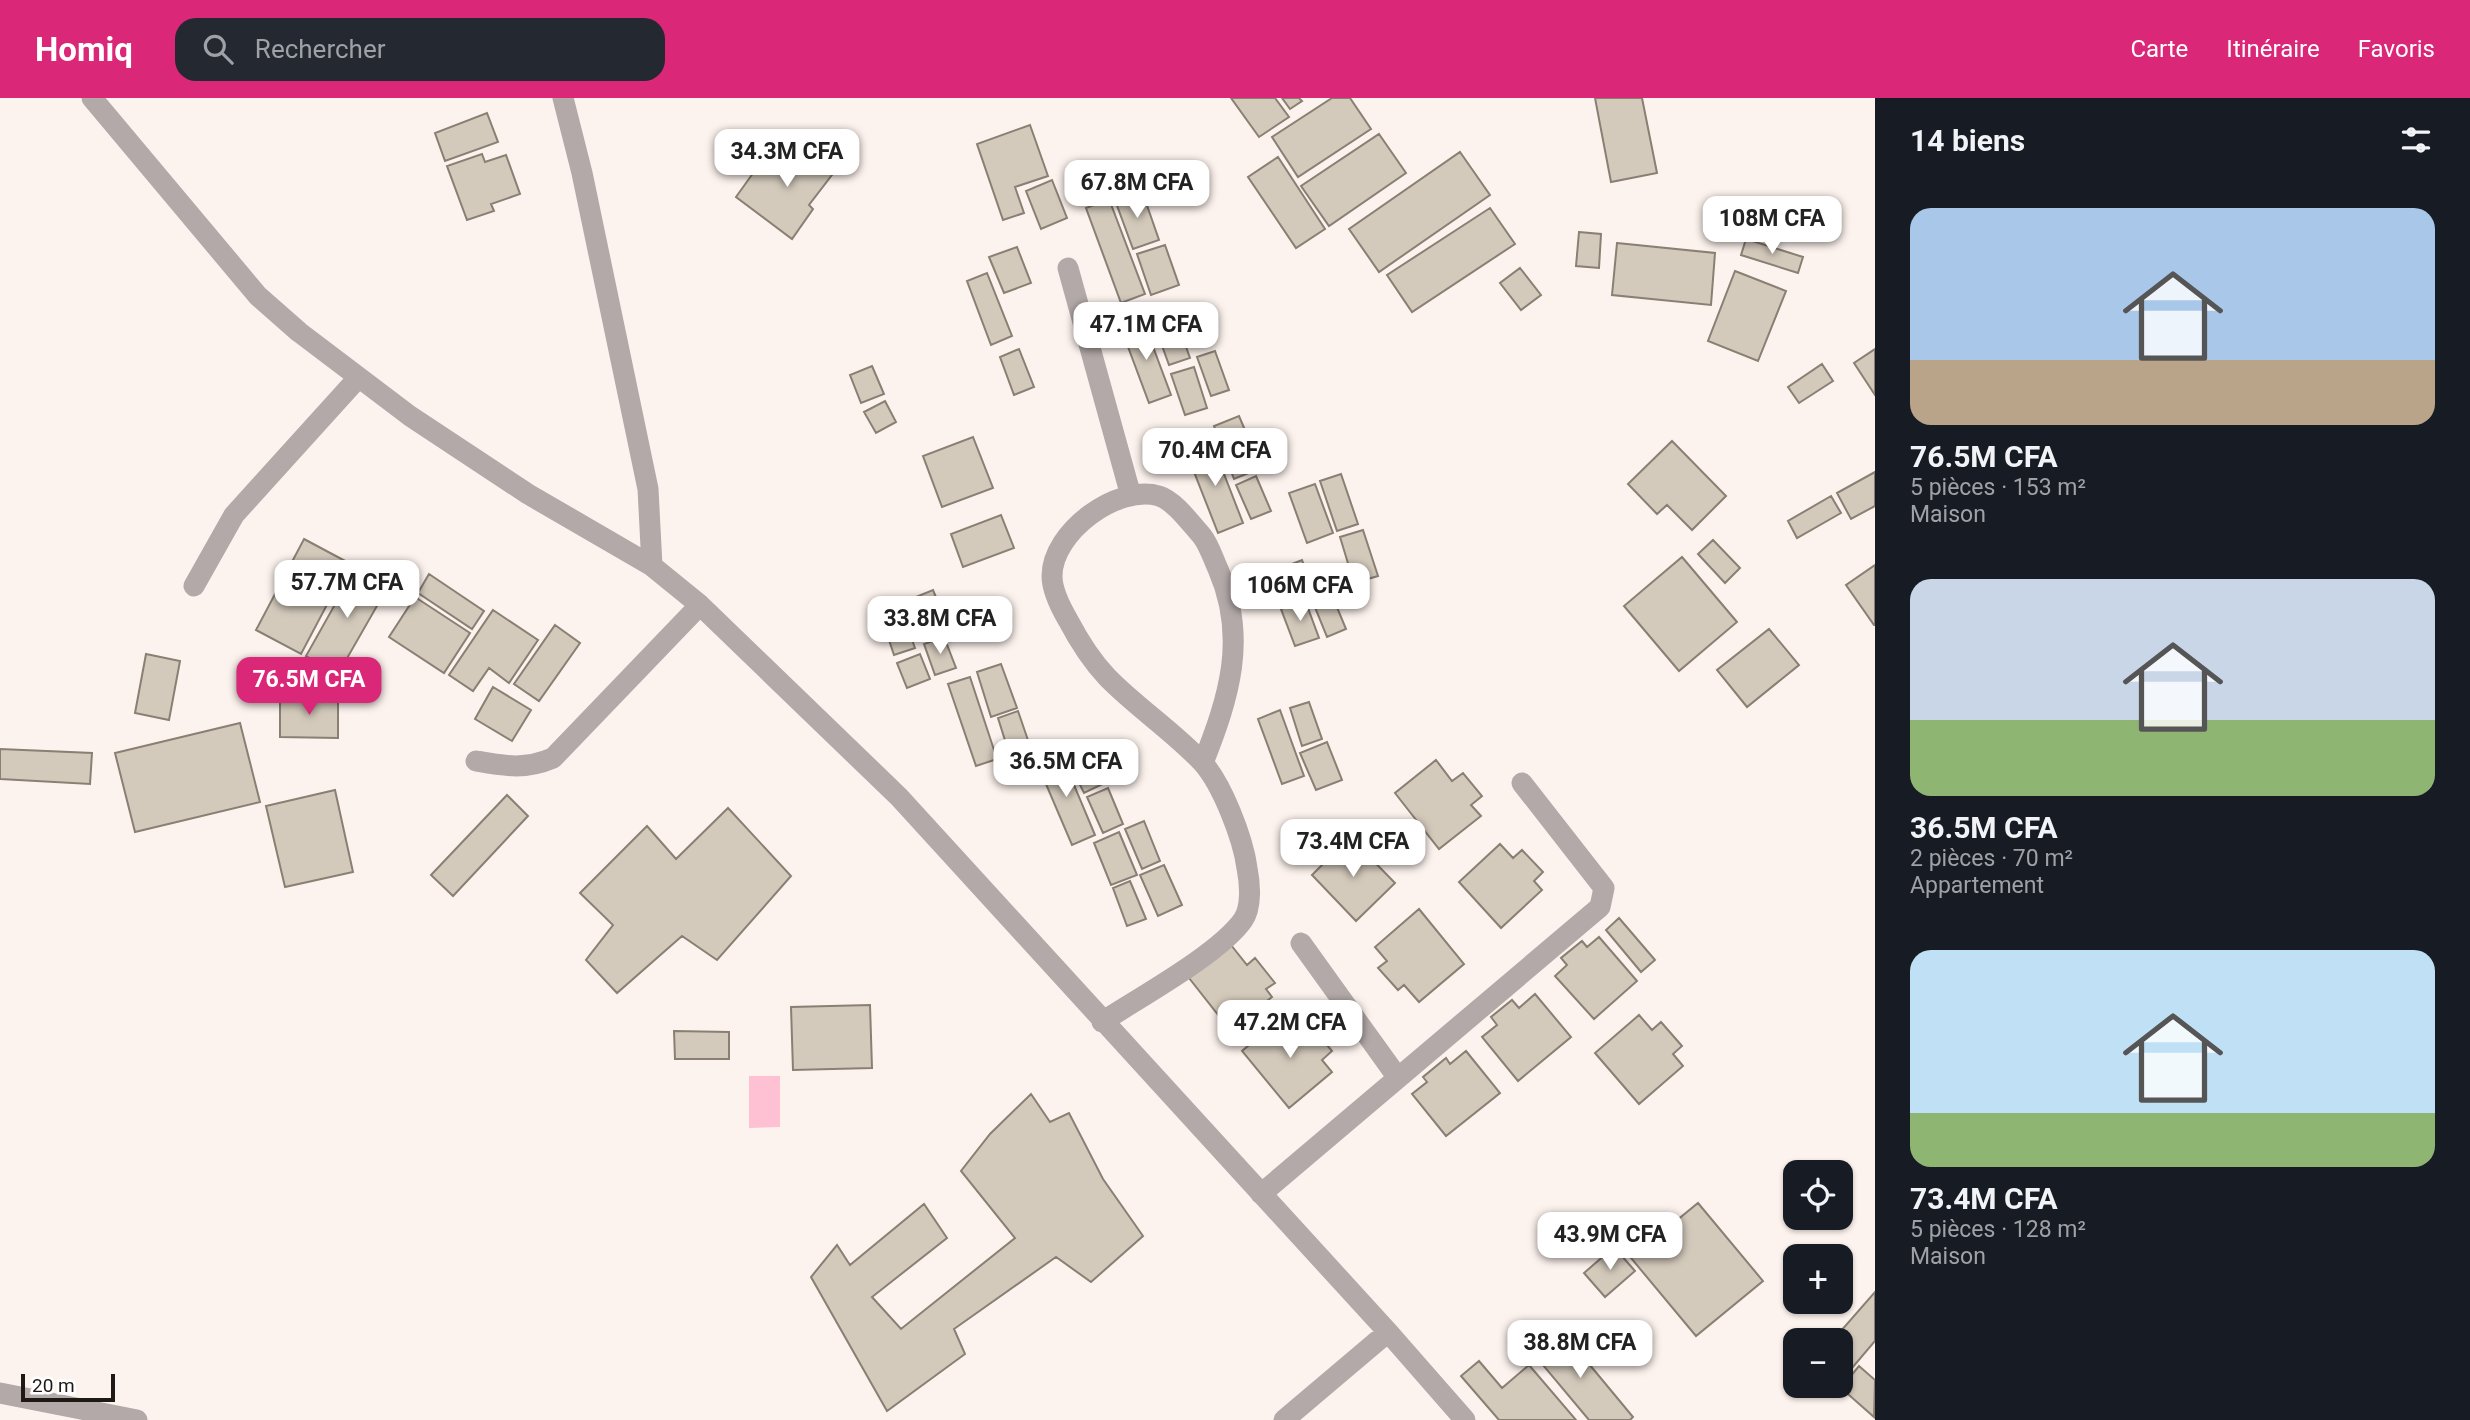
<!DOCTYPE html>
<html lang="fr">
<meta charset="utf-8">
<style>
:root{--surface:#171b24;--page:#242831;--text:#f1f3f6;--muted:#9ea1a6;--accent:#db2777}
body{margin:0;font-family:Roboto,sans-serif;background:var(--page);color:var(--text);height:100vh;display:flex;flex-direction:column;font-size:26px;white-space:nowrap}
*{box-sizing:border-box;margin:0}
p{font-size:23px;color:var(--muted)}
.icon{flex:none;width:38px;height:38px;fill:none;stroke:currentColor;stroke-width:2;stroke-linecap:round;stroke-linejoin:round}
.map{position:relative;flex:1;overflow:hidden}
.sheet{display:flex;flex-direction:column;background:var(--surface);width:595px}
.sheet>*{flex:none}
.tools{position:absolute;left:1783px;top:1062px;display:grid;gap:14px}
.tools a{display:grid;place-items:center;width:70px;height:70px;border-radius:14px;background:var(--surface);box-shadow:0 2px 5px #0004;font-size:35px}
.scale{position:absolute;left:21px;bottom:18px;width:94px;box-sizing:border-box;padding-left:7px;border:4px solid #1f1916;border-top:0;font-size:19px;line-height:24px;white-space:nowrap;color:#1f1916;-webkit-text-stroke:5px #fff;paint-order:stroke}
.price{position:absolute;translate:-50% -60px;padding:0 16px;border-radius:14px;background:#fff;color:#222;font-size:23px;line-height:46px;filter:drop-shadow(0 2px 4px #0008)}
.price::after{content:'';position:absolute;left:50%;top:42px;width:21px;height:16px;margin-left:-10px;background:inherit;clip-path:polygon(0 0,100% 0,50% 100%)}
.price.current{background:var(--accent);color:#fff}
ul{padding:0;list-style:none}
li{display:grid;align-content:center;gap:14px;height:371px;padding:0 35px}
li span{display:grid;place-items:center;height:217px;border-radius:21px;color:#555}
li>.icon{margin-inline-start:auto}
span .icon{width:126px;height:126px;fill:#fffc;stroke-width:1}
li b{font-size:30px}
h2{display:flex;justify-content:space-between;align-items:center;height:84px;padding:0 35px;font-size:30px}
header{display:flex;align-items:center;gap:42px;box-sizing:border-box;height:98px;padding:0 35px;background:var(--accent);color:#fff}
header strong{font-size:33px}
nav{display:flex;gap:38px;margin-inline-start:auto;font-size:24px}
.search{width:490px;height:63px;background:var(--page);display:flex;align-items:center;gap:18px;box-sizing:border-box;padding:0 24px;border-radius:21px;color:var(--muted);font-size:26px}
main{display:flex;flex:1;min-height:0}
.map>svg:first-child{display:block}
.water{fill:#fec1d3}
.building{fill:#d4cabc;stroke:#897f73;stroke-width:2}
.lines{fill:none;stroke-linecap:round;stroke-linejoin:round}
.minor{stroke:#b2a9a8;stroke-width:21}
</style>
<header>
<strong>Homiq</strong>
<div class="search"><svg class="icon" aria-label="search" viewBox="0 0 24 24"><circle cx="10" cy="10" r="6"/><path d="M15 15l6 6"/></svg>Rechercher</div>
<nav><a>Carte</a><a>Itinéraire</a><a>Favoris</a></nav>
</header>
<main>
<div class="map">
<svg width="1875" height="1322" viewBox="0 0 1875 1322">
<rect width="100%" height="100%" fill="#fdf3ee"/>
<path class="water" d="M 749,978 L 780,978 L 780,1029 L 749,1030 Z"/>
<path class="building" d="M 1231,0 L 1275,0 L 1289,19 L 1259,39 Z
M 1282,0 L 1299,0 L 1302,3 L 1290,11 Z
M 1332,0 L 1350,0 L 1371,31 L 1298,79 L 1272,39 Z
M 1595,0 L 1642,0 L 1657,75 L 1611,84 Z
M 487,15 L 498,44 L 445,63 L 435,35 Z
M 1030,27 L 1048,78 L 1015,89 L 1024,115 L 1003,122 L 977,46 Z
M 1379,36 L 1406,75 L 1329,128 L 1301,88 Z
M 797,45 L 835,73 L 809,107 L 813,111 L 792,141 L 736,99 L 756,71 L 762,75 L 780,51 L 788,57 Z
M 1460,54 L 1490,97 L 1379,174 L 1349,131 Z
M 482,56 L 485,64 L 506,57 L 520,96 L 491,106 L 494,113 L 467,122 L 447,68 Z
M 1278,59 L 1325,131 L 1296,150 L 1248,79 Z
M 1052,82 L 1067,120 L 1041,131 L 1026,93 Z
M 1142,93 L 1159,142 L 1133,151 L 1115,102 Z
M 1109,101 L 1145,196 L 1121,205 L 1086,110 Z
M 1490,110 L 1515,146 L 1412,214 L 1387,177 Z
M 1579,134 L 1601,136 L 1599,170 L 1576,168 Z
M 1746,141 L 1803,159 L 1798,175 L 1741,157 Z
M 1617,145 L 1715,155 L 1711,207 L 1612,197 Z
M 1165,147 L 1179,187 L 1151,197 L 1137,156 Z
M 1017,149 L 1031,185 L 1004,195 L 989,159 Z
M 1520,170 L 1541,197 L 1521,212 L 1500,185 Z
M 1735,173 L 1786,193 L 1758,263 L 1708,243 Z
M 987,175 L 1012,238 L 991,247 L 967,183 Z
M 1172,210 L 1190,260 L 1169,267 L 1151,217 Z
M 1143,222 L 1171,297 L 1149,305 L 1121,230 Z
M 1019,251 L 1034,289 L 1014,297 L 1000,259 Z
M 1875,251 L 1875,297 L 1854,265 Z
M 1215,253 L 1229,292 L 1211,298 L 1197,259 Z
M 1822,266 L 1833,283 L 1799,305 L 1788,289 Z
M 872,268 L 884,296 L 861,305 L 850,277 Z
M 1194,269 L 1207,310 L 1185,317 L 1171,276 Z
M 885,303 L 896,324 L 876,335 L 864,314 Z
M 1239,318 L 1261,370 L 1234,381 L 1214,328 Z
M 973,339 L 993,390 L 942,409 L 923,358 Z
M 1672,343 L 1726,398 L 1692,432 L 1667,407 L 1657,416 L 1628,386 Z
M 1212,345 L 1243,425 L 1218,435 L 1187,356 Z
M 1875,374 L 1875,408 L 1851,421 L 1837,395 Z
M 1341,376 L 1358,426 L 1337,433 L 1320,383 Z
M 1256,378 L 1271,413 L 1251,421 L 1236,387 Z
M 1315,386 L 1333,435 L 1307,445 L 1289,395 Z
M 1831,398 L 1841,415 L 1797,440 L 1788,423 Z
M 1001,417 L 1014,450 L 963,469 L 951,436 Z
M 1363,432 L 1378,478 L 1354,485 L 1340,439 Z
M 304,441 L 349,465 L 301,556 L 256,532 Z
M 1713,442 L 1740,470 L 1725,485 L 1698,456 Z
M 1682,459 L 1737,524 L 1679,573 L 1624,508 Z
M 1302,462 L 1310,485 L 1266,501 L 1258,479 Z
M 1875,467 L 1875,527 L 1874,527 L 1846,487 Z
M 356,469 L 389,487 L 338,576 L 306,558 Z
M 429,476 L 484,513 L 472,531 L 418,495 Z
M 1329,490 L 1346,531 L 1327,539 L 1310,497 Z
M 933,492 L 948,529 L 920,539 L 906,503 Z
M 415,499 L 470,535 L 444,575 L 389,539 Z
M 1305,502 L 1319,540 L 1295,548 L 1281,511 Z
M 899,505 L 915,550 L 894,557 L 879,512 Z
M 493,512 L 538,542 L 509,585 L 489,570 L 473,593 L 449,577 Z
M 555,527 L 580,545 L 539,603 L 514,586 Z
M 1769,531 L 1799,567 L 1747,609 L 1717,572 Z
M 944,539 L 956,570 L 935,577 L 924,546 Z
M 146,556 L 180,563 L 169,622 L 135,615 Z
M 920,556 L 930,581 L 907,590 L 897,565 Z
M 1001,566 L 1017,610 L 991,619 L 977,574 Z
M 970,579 L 997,661 L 976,668 L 948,586 Z
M 493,589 L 531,612 L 512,643 L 475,621 Z
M 280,598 L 338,599 L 338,640 L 280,639 Z
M 1309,604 L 1322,641 L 1302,648 L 1290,610 Z
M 1280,612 L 1304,678 L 1282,686 L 1258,621 Z
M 1018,613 L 1030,648 L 1009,655 L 998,620 Z
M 240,625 L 260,704 L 135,734 L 115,655 Z
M 1093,643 L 1111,682 L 1084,695 L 1065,656 Z
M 1327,644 L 1342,682 L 1316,692 L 1300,655 Z
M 0,651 L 92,655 L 90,686 L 0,681 Z
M 1061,656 L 1095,737 L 1072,747 L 1037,665 Z
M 1436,662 L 1452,683 L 1463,675 L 1482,698 L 1471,707 L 1481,718 L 1439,751 L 1395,695 Z
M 1108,690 L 1123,726 L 1103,735 L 1087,699 Z
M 335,692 L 353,774 L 285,789 L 266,708 Z
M 507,697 L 528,718 L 453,798 L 431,777 Z
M 728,710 L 791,778 L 717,862 L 682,838 L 617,895 L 586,862 L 613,827 L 580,795 L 647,728 L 676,761 Z
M 1144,723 L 1160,763 L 1142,771 L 1125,731 Z
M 1119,734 L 1137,777 L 1111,787 L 1094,745 Z
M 1350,739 L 1395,785 L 1356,823 L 1312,777 Z
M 1500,746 L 1513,760 L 1522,752 L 1543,774 L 1534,783 L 1542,792 L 1501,830 L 1459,784 Z
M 1164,767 L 1182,807 L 1158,818 L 1140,777 Z
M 1130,783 L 1146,821 L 1127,828 L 1113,790 Z
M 1419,811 L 1464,866 L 1419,904 L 1404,887 L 1398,892 L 1378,870 L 1387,863 L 1375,849 Z
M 1619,820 L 1655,862 L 1641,874 L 1606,832 Z
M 1599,839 L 1637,883 L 1594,921 L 1555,878 L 1567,867 L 1561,860 L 1582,843 L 1587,849 Z
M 1231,847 L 1247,867 L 1255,860 L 1275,885 L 1266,891 L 1272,899 L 1230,932 L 1189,880 Z
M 1535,896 L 1571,939 L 1518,983 L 1482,939 L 1497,927 L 1491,919 L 1512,902 L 1519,910 Z
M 870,907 L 872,970 L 793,972 L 791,909 Z
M 1285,917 L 1302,938 L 1312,929 L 1332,953 L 1322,962 L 1332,974 L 1289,1010 L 1242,953 Z
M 1639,917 L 1652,932 L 1661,924 L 1682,948 L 1673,956 L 1683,968 L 1639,1006 L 1595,955 Z
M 674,933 L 729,934 L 729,961 L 675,961 Z
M 1466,953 L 1500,995 L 1446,1038 L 1412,996 L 1427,984 L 1423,979 L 1446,960 L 1450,966 Z
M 1031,996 L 1050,1024 L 1069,1015 L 1103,1081 L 1143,1138 L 1091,1184 L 1056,1159 L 954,1231 L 965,1256 L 887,1313 L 811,1179 L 837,1147 L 850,1167 L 924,1106 L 947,1140 L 872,1199 L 901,1231 L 1015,1140 L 961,1073 L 990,1036 Z
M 1698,1105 L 1763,1183 L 1696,1238 L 1631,1160 Z
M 1614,1149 L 1635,1173 L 1605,1199 L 1584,1175 Z
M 1875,1194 L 1875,1243 L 1841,1283 L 1841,1242 L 1833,1242 Z
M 1560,1231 L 1633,1319 L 1630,1322 L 1589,1322 L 1532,1254 Z
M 1479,1263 L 1502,1290 L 1529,1267 L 1576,1322 L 1499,1322 L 1461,1278 Z
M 1859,1268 L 1875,1282 L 1874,1319 L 1841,1290 Z"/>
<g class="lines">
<path class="minor" d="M 92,0 L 258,198 L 299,234 L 410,318 L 528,396 L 652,468 L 700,507 L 899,699 L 1388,1234 L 1465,1322
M 563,0 L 582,75 L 648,391 L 652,468
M 1068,170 L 1131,398
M 194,488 L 234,417 L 358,280
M 476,663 C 505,668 525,672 553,660 L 700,507
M 1301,845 L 1398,980
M 1102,924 C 1140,899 1219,856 1243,822 C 1252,809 1250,785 1247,770 C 1243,740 1222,686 1202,664 C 1173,633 1136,609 1107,579 C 1091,562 1079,543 1068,522 C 1061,510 1052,492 1052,478 C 1052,434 1117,386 1159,398 C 1175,403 1191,426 1202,438 C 1209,447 1213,460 1218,471 C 1248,540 1229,599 1203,665
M 1261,1096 L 1600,809 L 1604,790 L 1522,685
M 0,1295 L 137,1322
M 1284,1322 L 1388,1234"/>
</g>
</svg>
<div class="tools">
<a><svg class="icon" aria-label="locate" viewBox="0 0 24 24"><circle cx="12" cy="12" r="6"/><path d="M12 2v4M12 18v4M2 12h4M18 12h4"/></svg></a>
<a>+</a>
<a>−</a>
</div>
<div class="scale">20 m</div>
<b class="price" style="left:787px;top:91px">34.3M CFA</b>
<b class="price" style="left:1137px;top:122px">67.8M CFA</b>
<b class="price" style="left:1772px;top:158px">108M CFA</b>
<b class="price" style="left:1146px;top:264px">47.1M CFA</b>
<b class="price" style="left:1215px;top:390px">70.4M CFA</b>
<b class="price" style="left:347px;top:522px">57.7M CFA</b>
<b class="price" style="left:1300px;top:525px">106M CFA</b>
<b class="price" style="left:940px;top:558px">33.8M CFA</b>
<b class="price current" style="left:309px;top:619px">76.5M CFA</b>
<b class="price" style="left:1066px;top:701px">36.5M CFA</b>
<b class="price" style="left:1353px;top:781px">73.4M CFA</b>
<b class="price" style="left:1290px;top:962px">47.2M CFA</b>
<b class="price" style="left:1610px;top:1174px">43.9M CFA</b>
<b class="price" style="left:1580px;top:1282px">38.8M CFA</b>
</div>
<section class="sheet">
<h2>14 biens<svg class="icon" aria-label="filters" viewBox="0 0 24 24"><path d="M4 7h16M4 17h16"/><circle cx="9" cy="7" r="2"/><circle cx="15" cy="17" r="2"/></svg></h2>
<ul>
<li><span style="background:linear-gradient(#a9c7e8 70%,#b9a48a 0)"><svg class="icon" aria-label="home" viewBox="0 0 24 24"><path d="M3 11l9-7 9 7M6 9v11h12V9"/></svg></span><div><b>76.5M CFA</b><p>5 pièces · 153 m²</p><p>Maison</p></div></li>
<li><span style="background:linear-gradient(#c9d6e8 65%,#8fb573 0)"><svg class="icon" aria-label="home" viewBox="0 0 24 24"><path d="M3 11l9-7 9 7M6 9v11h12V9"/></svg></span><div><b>36.5M CFA</b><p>2 pièces · 70 m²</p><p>Appartement</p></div></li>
<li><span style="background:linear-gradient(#bfe0f5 75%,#8fb573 0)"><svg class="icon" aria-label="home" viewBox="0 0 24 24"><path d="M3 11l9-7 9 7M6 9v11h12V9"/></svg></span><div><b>73.4M CFA</b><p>5 pièces · 128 m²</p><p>Maison</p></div></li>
</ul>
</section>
</main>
